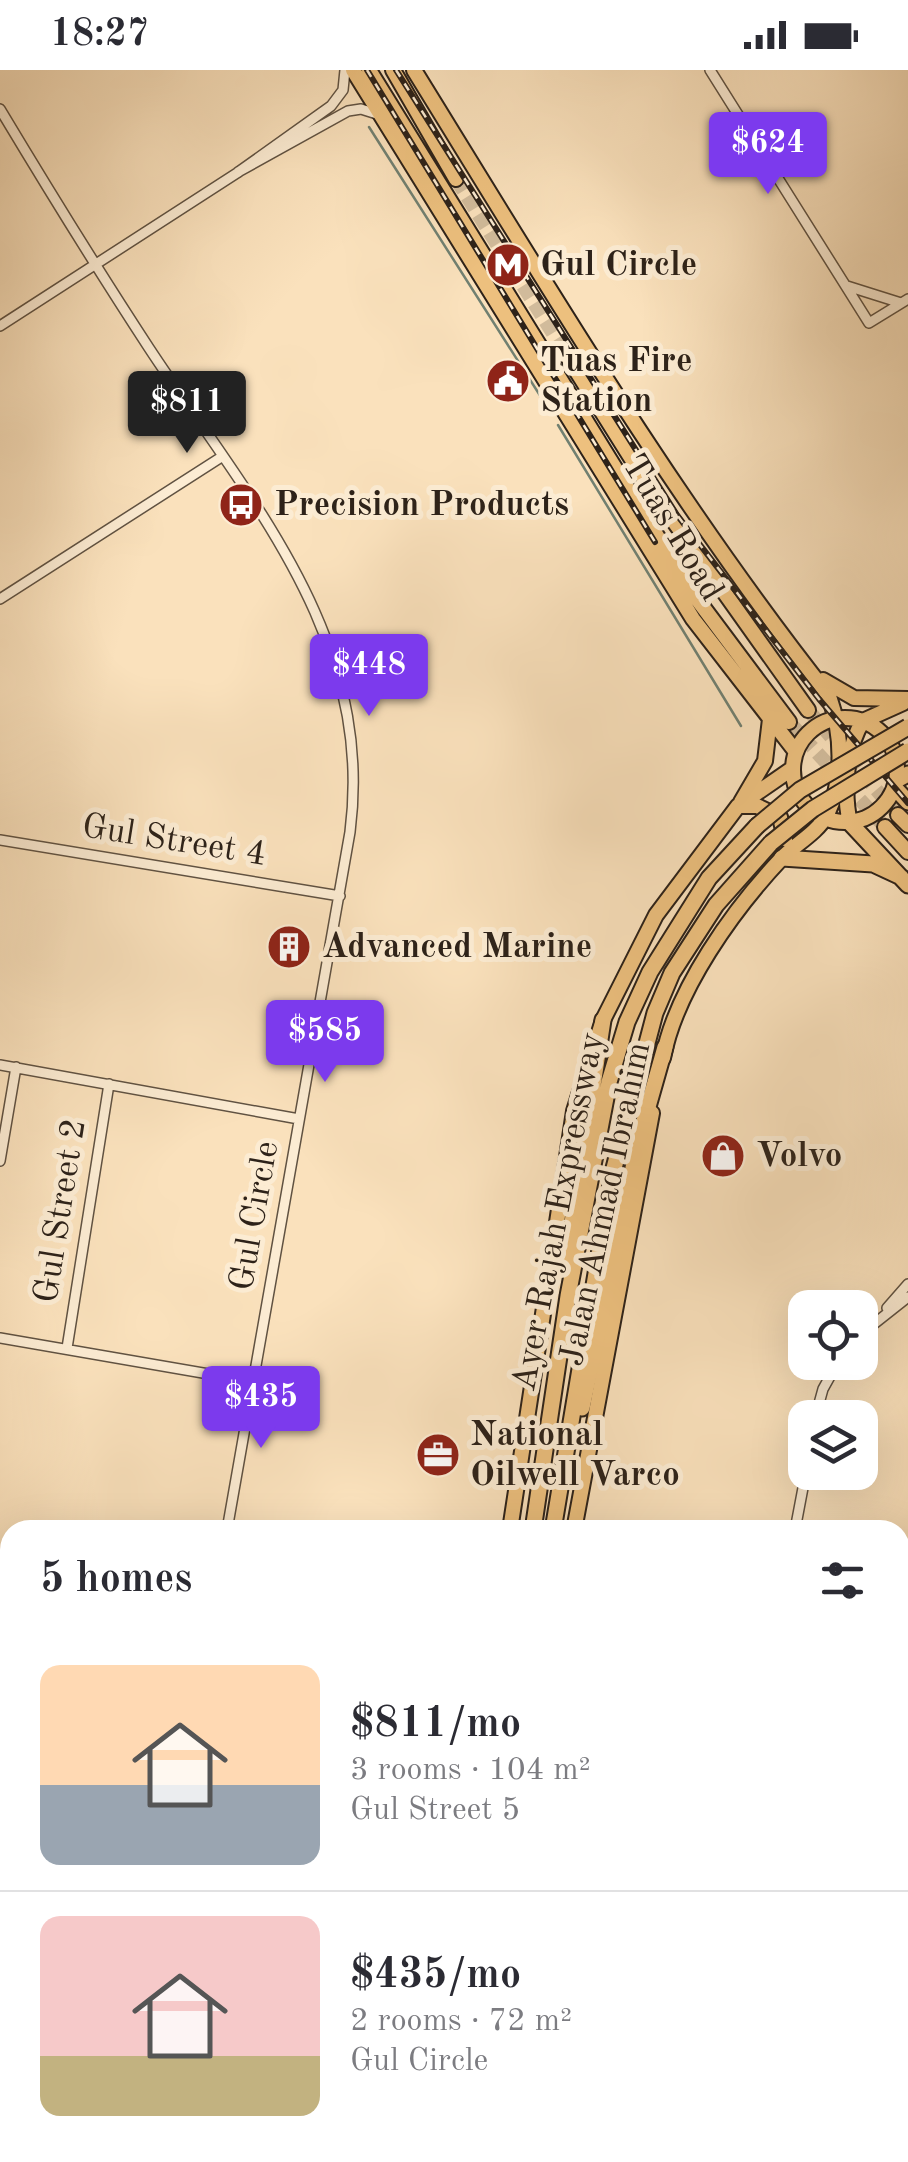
<!DOCTYPE html>
<meta charset="utf-8">
<style>
:root{--surface:#fff;--page:#f7f7f7;--text:#2b2b33;--muted:#7c7c81;--line:#e1e1e2;--accent:#7c3aed}
body{margin:0;font-family:"Old Standard TT",serif;background:var(--page);color:var(--text);height:100vh;display:flex;flex-direction:column;font-size:38px;white-space:nowrap}
*{box-sizing:border-box;margin:0}
p{font-size:32px;color:var(--muted)}
.icon{flex:none;width:55px;height:55px;fill:none;stroke:currentColor;stroke-width:2;stroke-linecap:round;stroke-linejoin:round}
.map{position:relative;flex:1;overflow:hidden}
.drawer{position:absolute;left:0px;top:1450px;width:910px;height:642px;display:flex;flex-direction:column;background:var(--surface);border-radius:30px 30px 0 0;box-shadow:0 10px 40px #0002}
.drawer>*{flex:none}
.controls{position:absolute;left:788px;top:1220px;display:grid;gap:20px}
.controls a{display:grid;place-items:center;width:90px;height:90px;border-radius:20px;background:var(--surface);box-shadow:0 10px 40px #0002;font-size:50px}
.price{position:absolute;translate:-50% -85px;padding:0 22px;border-radius:10px;background:var(--accent);color:#fff;font-size:32px;line-height:65px;filter:drop-shadow(0 2px 5px #0008)}
.price::after{content:'';position:absolute;left:50%;top:60px;width:30px;height:22px;margin-left:-15px;background:inherit;clip-path:polygon(0 0,100% 0,50% 100%)}
.price.on{background:#222;color:#fff}
ul{padding:0;list-style:none}
li{display:flex;align-items:center;gap:30px;height:250px;padding:0 40px}
li+li{border-top:2px solid var(--line)}
li span{display:grid;place-items:center;flex:none;width:280px;height:200px;border-radius:20px;color:#555}
li>.icon{margin-inline-start:auto}
span .icon{width:120px;height:120px;fill:#fffc;stroke-width:1}
li b{font-size:42px}
h2{display:flex;justify-content:space-between;align-items:center;height:120px;padding:0 40px;font-size:42px}
.status{display:flex;justify-content:space-between;align-items:center;height:70px;padding:0 50px;background:var(--surface);direction:ltr}
.status svg{height:28px;fill:currentColor}
.map>svg:first-child{display:block}
.lines{fill:none;stroke-linecap:round;stroke-linejoin:round}
.stream{stroke:#718071;stroke-width:2.5}
.primary-tunnel{stroke:#d1bb9b;stroke-width:14;stroke-dasharray:14 7;stroke-linecap:butt}
.minor-casing{stroke:#605242;stroke-width:12}
.primary-casing{stroke:#2d2219;stroke-width:18}
.motorway-casing{stroke:#2d2219;stroke-width:19}
.minor{stroke:#fcecd3;stroke-width:9}
.primary{stroke:#edc07e;stroke-width:14}
.motorway{stroke:#edc07e;stroke-width:15}
.rail-casing{stroke:#2d2219;stroke-width:6}
.rail{stroke:#fcecd3;stroke-width:2.5;stroke-dasharray:8;stroke-linecap:butt}
.motorway-bridge-casing{stroke:#2d2219;stroke-width:19;stroke-linecap:butt}
.motorway-bridge{stroke:#edc07e;stroke-width:15}
.labels{text-anchor:middle;dominant-baseline:central;stroke-width:10;stroke-linejoin:round;paint-order:stroke}
.poi-label{font-size:35px;font-weight:bold;fill:#2d2219;stroke:#fcecd3;text-anchor:start}
.street-label{font-size:35px;fill:#2d2219;stroke:#fcecd3}
</style>
<div class="status"><b>18:27</b><svg viewBox="0 0 49 12"><path d="M0 12V9h3v3zM5 12V6h3v6zM10 12V3h3v9zM15 12V0h3v12zM26 1h20v11H26zM47 4h2v5h-2z"/></svg></div>
<div class="map">
<svg width="908" height="2092" viewBox="0 0 908 2092">
<rect width="100%" height="100%" fill="#fae1bc"/>
<filter id="stains"><feTurbulence type="fractalNoise" baseFrequency=".002" numOctaves="4"/><feColorMatrix values="0 0 0 0 .2 0 0 0 0 .09 0 0 0 0 .02 0 0 0 .5 -.17"/></filter>
<radialGradient id="worn" r=".72"><stop offset=".6" stop-color="#630" stop-opacity="0"/><stop offset="1" stop-color="#630" stop-opacity=".3"/></radialGradient>
<g class="lines">
<path class="stream" d="M 369,57 L 548,338
M 558,355 L 741,656"/>
<path class="primary-tunnel" d="M 456,109 L 569,289
M 808,640 L 898,745
M 789,652 L 885,757"/>
<defs>
<path id="minor" d="M 710,0 L 869,253 L 908,229
M 0,39 C 48,119 98,200 149,278 C 249,430 375,567 350,762 L 227,1460
M 238,102 L 348,41 L 361,39 L 380,45
M 847,216 L 901,233
M 0,256 L 237,103 L 331,36 L 343,20 L 345,0
M 0,529 L 223,386
M 0,770 L 340,826
M 0,995 L 299,1049
M 0,1091 L 16,997
M 887,1238 L 908,1214
M 860,1265 L 908,1227
M 0,1268 L 255,1312
M 67,1278 L 109,1014
M 815,1348 L 823,1319 L 838,1292
M 795,1460 L 806,1402
M 0,1503 L 10,1504
M 900,1659 L 908,1660
M 117,2092 L 119,2082
M 684,2092 L 686,2082"/>
<path id="primary" d="M 353,0 L 693,549 L 796,682
M 369,0 L 691,521 L 789,652
M 393,0 L 456,109
M 414,0 C 545,212 674,430 829,626 C 842,663 845,710 826,746 C 817,763 794,775 781,789 C 734,839 676,919 663,988
M 569,289 L 648,415 L 808,640
M 823,610 L 854,628 L 908,629
M793 700a52 52 0 1 1 104 0a52 52 0 1 1-104 0Z
M 863,651 L 903,633
M 741,732 L 765,691 L 770,649
M 738,736 L 757,736 L 780,747 L 785,769
M 898,745 L 908,755
M 850,753 C 843,722 846,677 863,651
M 885,757 L 908,782
M 510,1460 L 574,1041 L 603,950 L 656,845 L 738,736 L 793,698
M 574,1460 L 652,1043
M 398,2092 L 400,2082
M 464,2092 L 466,2082"/>
<path id="motorway" d="M 897,710 L 908,704
M 895,718 L 908,732
M 850,753 L 908,815
M 782,788 L 873,794 L 901,807
M 566,1192 L 603,950
M 582,1338 L 640,1065 L 665,977
M 533,1460 L 568,1226 L 609,1012 L 627,952 L 650,902 L 709,808 L 757,756
M 553,1460 L 613,1102 L 655,943 L 672,903 L 716,835 L 771,773
M 421,2092 L 422,2082
M 444,2092 L 446,2082"/>
</defs>
<use href="#minor" class="minor-casing"/>
<use href="#primary" class="primary-casing"/>
<use href="#motorway" class="motorway-casing"/>
<use href="#minor" class="minor"/>
<use href="#primary" class="primary"/>
<use href="#motorway" class="motorway"/>
<defs>
<path id="rail" d="M 367,0 L 655,472
M 396,0 L 677,445 L 819,629 L 908,733"/>
</defs>
<use href="#rail" class="rail-casing"/>
<use href="#rail" class="rail"/>
<defs>
<path id="motorway-bridge" d="M 757,756 L 800,720 L 908,657
M 771,773 L 813,739 L 908,681"/>
</defs>
<use href="#motorway-bridge" class="motorway-bridge-casing"/>
<use href="#motorway-bridge" class="motorway-bridge"/>
</g>
<defs>
<symbol id="metro-disc" viewBox="-11 -11 22 22"><circle r="9.5" fill="#8f2418" stroke="#fcecd3"/><path d="M-5.5 5V-5H-3L0 0L3-5H5.5V5H3V-.5L0 4L-3-.5V5Z" fill="#fff"/></symbol>
<symbol id="civic-disc" viewBox="-11 -11 22 22"><circle r="9.5" fill="#8f2418" stroke="#fcecd3"/><path d="M-.6-6.5H3V-4.5H.6V-3L4-1V1h2V6H-6V1h2V-1L-.6-3ZM-1.2 2.5V6h2.4V2.5Z" fill="#fff"/></symbol>
<symbol id="bus-disc" viewBox="-11 -11 22 22"><circle r="9.5" fill="#8f2418" stroke="#fcecd3"/><path d="M-5-6H5V4H4V6H2V4H-2V6H-4V4H-5ZM-3.5-4V0h7V-4ZM-3.5 1.2v1.5H-2V1.2ZM2 1.2v1.5H3.5V1.2Z" fill="#fff"/></symbol>
<symbol id="building-disc" viewBox="-11 -11 22 22"><circle r="9.5" fill="#8f2418" stroke="#fcecd3"/><path d="M-4-6H4V6H1V3H-1V6H-4ZM-2.5-4.3h1.7v1.8h-1.7ZM.8-4.3h1.7v1.8H.8ZM-2.5-1h1.7V.8h-1.7ZM.8-1h1.7V.8H.8Z" fill="#fff"/></symbol>
<symbol id="shop-disc" viewBox="-11 -11 22 22"><circle r="9.5" fill="#8f2418" stroke="#fcecd3"/><path d="M-5-2.5h2.3a2.7 3.5 0 0 1 5.4 0H5L5.5 6h-11ZM-1.5-2.5h3a1.5 2.3 0 0 0-3 0Z" fill="#fff"/></symbol>
<symbol id="office-disc" viewBox="-11 -11 22 22"><circle r="9.5" fill="#8f2418" stroke="#fcecd3"/><path d="M-6-3h4V-5.5h4V-3h4V5H-6ZM-1-4.5V-3h2v-1.5ZM-6 0V1H6V0Z" fill="#fff"/></symbol>
</defs>
<g fill-rule="evenodd">
<use href="#metro-disc" x="483" y="170" width="50" height="50"/>
<use href="#civic-disc" x="483" y="286" width="50" height="50"/>
<use href="#bus-disc" x="216" y="410" width="50" height="50"/>
<use href="#building-disc" x="264" y="852" width="50" height="50"/>
<use href="#shop-disc" x="698" y="1061" width="50" height="50"/>
<use href="#office-disc" x="413" y="1360" width="50" height="50"/>
</g>
<g class="labels">
<g class="poi-label">
<text x="540" y="195">Gul Circle</text>
<text x="540" y="291">Tuas Fire<tspan x="540" dy="40">Station</tspan></text>
<text x="274" y="435">Precision Products</text>
<text x="322" y="877">Advanced Marine</text>
<text x="756" y="1086">Volvo</text>
<text x="470" y="1365">National<tspan x="470" dy="40">Oilwell Varco</tspan></text>
</g>
<g class="street-label">
<text transform="translate(672 458) rotate(59)">Tuas Road</text>
<text transform="translate(174 771) rotate(9)">Gul Street 4</text>
<text transform="translate(606 1134) rotate(-78)">Jalan Ahmad Ibrahim</text>
<text transform="translate(61 1141) rotate(-81)">Gul Street 2</text>
<text transform="translate(559 1142) rotate(-79)">Ayer Rajah Expressway</text>
<text transform="translate(255 1146) rotate(-80)">Gul Circle</text>
</g>
</g>
<rect width="100%" height="100%" filter="url(#stains)"/>
<rect width="100%" height="100%" fill="url(#worn)"/>
</svg>
<div class="controls">
<a><svg class="icon" aria-label="locate" viewBox="0 0 24 24"><circle cx="12" cy="12" r="6"/><path d="M12 2v4M12 18v4M2 12h4M18 12h4"/></svg></a>
<a><svg class="icon" aria-label="layers" viewBox="0 0 24 24"><path d="M12 4l9 5-9 5-9-5zM3 14l9 5 9-5"/></svg></a>
</div>
<b class="price" style="left:768px;top:127px">$624</b>
<b class="price on" style="left:187px;top:386px">$811</b>
<b class="price" style="left:369px;top:649px">$448</b>
<b class="price" style="left:325px;top:1015px">$585</b>
<b class="price" style="left:261px;top:1381px">$435</b>
<section class="drawer">
<h2>5 homes<svg class="icon" aria-label="filters" viewBox="0 0 24 24"><path d="M4 7h16M4 17h16"/><circle cx="9" cy="7" r="2"/><circle cx="15" cy="17" r="2"/></svg></h2>
<ul>
<li><span style="background:linear-gradient(#ffd9b3 60%,#9aa5b1 0)"><svg class="icon" aria-label="home" viewBox="0 0 24 24"><path d="M3 11l9-7 9 7M6 9v11h12V9"/></svg></span><div><b>$811/mo</b><p>3 rooms · 104 m²</p><p>Gul Street 5</p></div></li>
<li><span style="background:linear-gradient(#f6c9c9 70%,#c2b280 0)"><svg class="icon" aria-label="home" viewBox="0 0 24 24"><path d="M3 11l9-7 9 7M6 9v11h12V9"/></svg></span><div><b>$435/mo</b><p>2 rooms · 72 m²</p><p>Gul Circle</p></div></li>
</ul>
</section>
</div>
